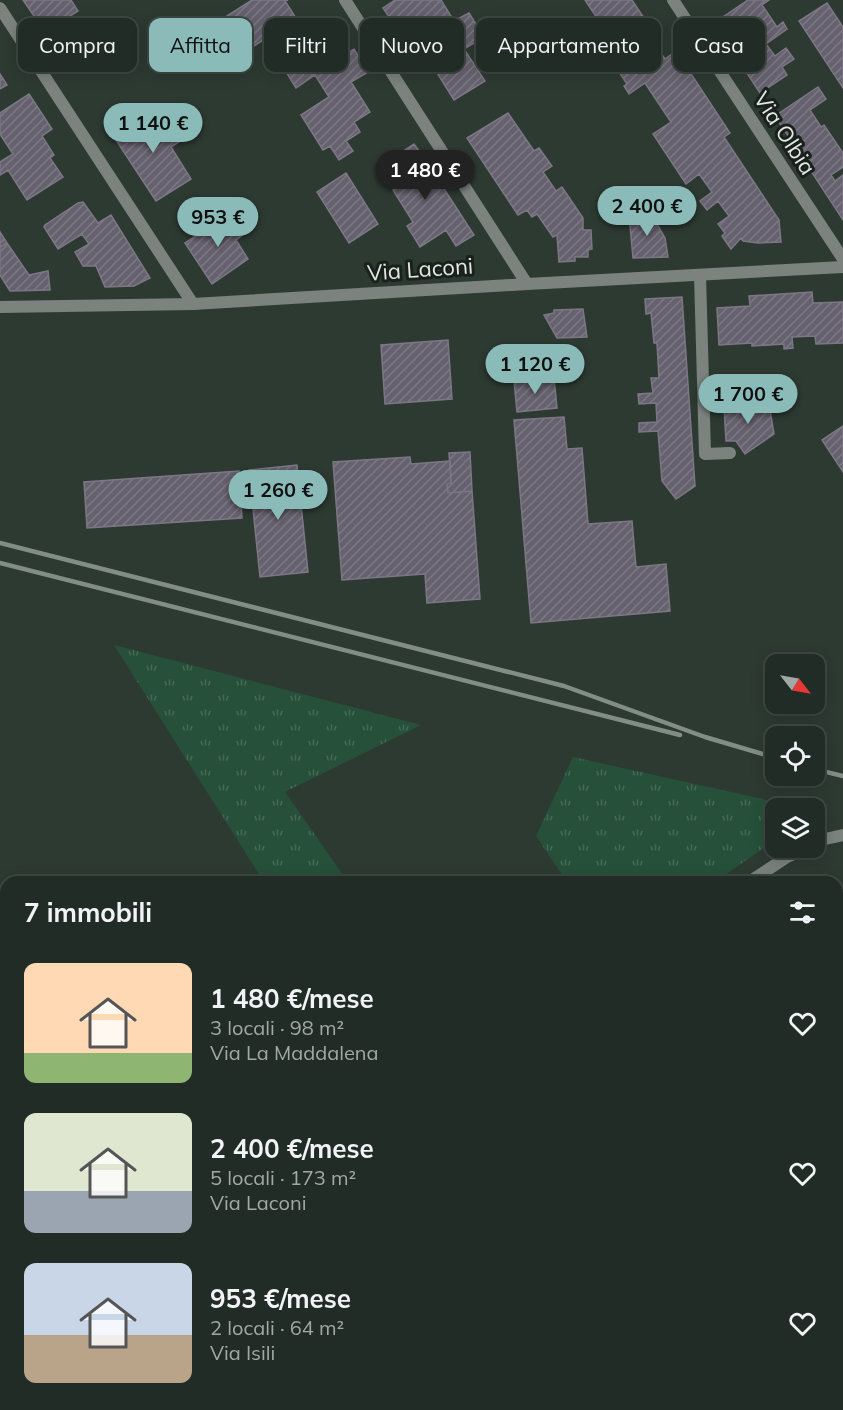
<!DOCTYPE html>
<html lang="it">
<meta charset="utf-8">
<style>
:root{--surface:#222c26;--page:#2e3832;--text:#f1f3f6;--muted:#a2a7a7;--line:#3f4843;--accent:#8bbbb9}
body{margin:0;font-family:Mulish,sans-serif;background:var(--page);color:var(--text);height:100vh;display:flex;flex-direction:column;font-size:22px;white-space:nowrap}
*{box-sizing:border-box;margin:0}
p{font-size:20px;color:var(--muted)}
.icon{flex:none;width:33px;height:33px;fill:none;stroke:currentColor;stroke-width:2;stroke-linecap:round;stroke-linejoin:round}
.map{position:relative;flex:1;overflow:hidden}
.drawer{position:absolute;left:0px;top:876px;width:843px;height:534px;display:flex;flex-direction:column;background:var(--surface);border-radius:18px 18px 0 0;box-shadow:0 3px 15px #0003,0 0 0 2px var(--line)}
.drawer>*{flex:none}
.hud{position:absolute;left:18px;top:18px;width:807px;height:54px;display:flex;gap:12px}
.needle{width:39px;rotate:121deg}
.tools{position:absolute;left:765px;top:654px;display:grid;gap:12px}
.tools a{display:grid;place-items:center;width:60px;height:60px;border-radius:12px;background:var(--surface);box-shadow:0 3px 15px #0003,0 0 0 2px var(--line);font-size:30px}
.price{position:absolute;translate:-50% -51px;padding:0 14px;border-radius:21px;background:var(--accent);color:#111;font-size:20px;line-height:39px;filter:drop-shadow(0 2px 3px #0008)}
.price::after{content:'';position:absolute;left:50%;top:36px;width:18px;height:14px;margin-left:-9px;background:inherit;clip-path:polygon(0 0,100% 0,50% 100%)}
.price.active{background:#222;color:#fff}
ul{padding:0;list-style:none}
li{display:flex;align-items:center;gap:18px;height:150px;padding:0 24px}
li span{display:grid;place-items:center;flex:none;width:168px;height:120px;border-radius:12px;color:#555}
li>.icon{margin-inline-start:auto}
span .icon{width:72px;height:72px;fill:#fffc;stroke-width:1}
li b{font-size:26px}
h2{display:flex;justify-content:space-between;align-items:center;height:72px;padding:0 24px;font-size:26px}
.pill{padding:0 21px;border-radius:12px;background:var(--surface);box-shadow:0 3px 15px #0003,0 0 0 2px var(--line);font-size:21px;line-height:54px}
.pill.active{background:var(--accent);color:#111}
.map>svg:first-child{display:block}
.grass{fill:url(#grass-tufts)}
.building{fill:url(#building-hatch);stroke:#7d7785;stroke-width:1.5}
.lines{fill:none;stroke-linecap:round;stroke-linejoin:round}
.service{stroke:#7c837f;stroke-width:12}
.minor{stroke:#7c837f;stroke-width:12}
.tertiary{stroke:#7c837f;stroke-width:12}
.rail{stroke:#828d86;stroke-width:4.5}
.labels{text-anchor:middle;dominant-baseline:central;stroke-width:6;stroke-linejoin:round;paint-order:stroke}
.street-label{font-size:22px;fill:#e0e8e3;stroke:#1a201c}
</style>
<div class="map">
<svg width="843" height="1410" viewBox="0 0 843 1410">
<defs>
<pattern id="grass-tufts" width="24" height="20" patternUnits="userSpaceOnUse" patternTransform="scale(1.5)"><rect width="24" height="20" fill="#26503a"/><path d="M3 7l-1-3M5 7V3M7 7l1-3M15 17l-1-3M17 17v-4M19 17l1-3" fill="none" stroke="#456956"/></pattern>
<pattern id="building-hatch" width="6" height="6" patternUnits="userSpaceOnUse" patternTransform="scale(1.5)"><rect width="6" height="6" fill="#66616e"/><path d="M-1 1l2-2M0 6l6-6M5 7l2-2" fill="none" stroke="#7c7883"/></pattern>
</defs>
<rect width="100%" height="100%" fill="#2d3a32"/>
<path class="grass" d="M 114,645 L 421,725 L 285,792 L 343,875 L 332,882 L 264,882 Z
M 573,757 L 803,808 L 776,808 L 775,840 L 715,882 L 567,882 L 536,836 Z"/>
<path class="building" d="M 23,0 L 71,0 L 78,11 L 45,32 Z
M 252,0 L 288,0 L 285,1 L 296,18 L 236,58 L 231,49 L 237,45 L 228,30 L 214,38 L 208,28 Z
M 395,0 L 441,0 L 454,21 L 469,13 L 484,37 L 464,49 L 485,81 L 454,100 L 419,44 L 410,49 L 383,8 Z
M 585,0 L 632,0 L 648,24 L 643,27 L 665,59 L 676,51 L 730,133 L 724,137 L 779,220 L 781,242 L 758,243 L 743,241 L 741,238 L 731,249 L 722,236 L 725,233 L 718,224 L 729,216 L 718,201 L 707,210 L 700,201 L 712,192 L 699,174 L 686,184 L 653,134 L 671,122 L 645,83 L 629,94 L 624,86 L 627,84 L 615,66 L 619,63 L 609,50 L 615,45 Z
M 748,0 L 769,0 L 762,5 L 777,27 L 783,22 L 787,29 L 766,44 L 775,56 L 786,48 L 794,59 L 782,67 L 787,75 L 760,93 L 714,23 Z
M 827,3 L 843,27 L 843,88 L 799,21 Z
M 320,21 L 342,57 L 354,49 L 368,72 L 351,82 L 370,112 L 354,122 L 360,132 L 346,141 L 353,151 L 339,160 L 330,146 L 323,150 L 301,115 L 329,97 L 315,75 L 296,88 L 273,51 Z
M 0,74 L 7,85 L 0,89 Z
M 818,87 L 826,99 L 810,110 L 821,127 L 824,125 L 843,153 L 843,167 L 831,175 L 835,181 L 843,175 L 843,220 L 775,116 Z
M 29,94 L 52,129 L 42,136 L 54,155 L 50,158 L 63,177 L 27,200 L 8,170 L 0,175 L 0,162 L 13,154 L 0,134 L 0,113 Z
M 151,108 L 171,138 L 187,128 L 191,134 L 171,147 L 191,179 L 156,201 L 112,134 Z
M 508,113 L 534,151 L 539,148 L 552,166 L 543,172 L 556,191 L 562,187 L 583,218 L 583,230 L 591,230 L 592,249 L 588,250 L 588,257 L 575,257 L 575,261 L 559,262 L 557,235 L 553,237 L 537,214 L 532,217 L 527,210 L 518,215 L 467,138 Z
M 414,144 L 423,156 L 417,160 L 435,188 L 441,184 L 474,235 L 456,246 L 446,230 L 420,247 L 407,226 L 413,222 L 393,190 L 396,188 L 382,165 Z
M 346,173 L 378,224 L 349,243 L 317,192 Z
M 83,202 L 98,223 L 111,215 L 150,278 L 134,286 L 105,287 L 96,266 L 83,266 L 75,252 L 89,244 L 82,234 L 58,249 L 44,227 L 45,225 L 78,203 Z
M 649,210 L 665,238 L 668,257 L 633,258 L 629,215 Z
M 230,213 L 244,234 L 236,240 L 248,259 L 212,284 L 185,243 Z
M 0,232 L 7,243 L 0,247 Z
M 7,243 L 29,275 L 48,271 L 50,290 L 10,291 L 0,275 L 0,247 Z
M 812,292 L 813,303 L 843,302 L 843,343 L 816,344 L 815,336 L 792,337 L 793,348 L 784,349 L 784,344 L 752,346 L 752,343 L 719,345 L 717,308 L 750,306 L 749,296 Z
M 682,297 L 695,486 L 676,499 L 662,481 L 658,431 L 639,432 L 639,423 L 657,422 L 656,403 L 639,404 L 638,394 L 653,393 L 651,378 L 659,378 L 657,343 L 654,343 L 651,313 L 646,314 L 645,299 Z
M 583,309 L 587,337 L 557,338 L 544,315 L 554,313 L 554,310 Z
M 448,340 L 452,399 L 385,404 L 381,345 Z
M 554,378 L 557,408 L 517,412 L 514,381 Z
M 769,404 L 774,434 L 745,454 L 736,441 L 726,441 L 724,407 Z
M 564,417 L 567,449 L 582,448 L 588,524 L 632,521 L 636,567 L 666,564 L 670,611 L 531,623 L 514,420 Z
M 843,426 L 843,472 L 822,440 Z
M 470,452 L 472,491 L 448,493 L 447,484 L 451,483 L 449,453 Z
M 410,457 L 411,464 L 450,461 L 451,483 L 447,484 L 448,493 L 472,491 L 480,599 L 427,603 L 425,574 L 342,580 L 333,462 Z
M 297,465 L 308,572 L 260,577 L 249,470 Z
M 239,471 L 242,518 L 87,528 L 84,482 Z
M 0,924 L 6,930 L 0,938 Z
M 0,973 L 6,985 L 6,997 L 0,1000 Z
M 837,1051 L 843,1055 L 843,1104 L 837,1100 Z"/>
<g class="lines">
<path class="service" d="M 127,1410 L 128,1404"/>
<path class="minor" d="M 345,0 L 527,284
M 673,0 L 843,259
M 0,8 L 193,304
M 700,275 L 705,454 L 730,453
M 814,844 L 825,839 L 843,835
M 749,882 L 787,857 L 808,848
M 0,1371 L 6,1367"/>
<path class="tertiary" d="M 0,307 L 193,304 L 527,284 L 843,267"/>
<path class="rail" d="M 0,543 L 564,686 L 705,737 L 776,758
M 0,563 L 680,735
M 814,769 L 843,776"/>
</g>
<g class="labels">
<g class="street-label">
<text transform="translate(785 133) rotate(57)">Via Olbia</text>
<text transform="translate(420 269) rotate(-4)">Via Laconi</text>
</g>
</g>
</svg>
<div class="tools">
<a><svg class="needle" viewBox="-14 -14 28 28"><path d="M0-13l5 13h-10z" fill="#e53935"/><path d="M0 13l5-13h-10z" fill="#a2a7a7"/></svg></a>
<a><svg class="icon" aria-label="locate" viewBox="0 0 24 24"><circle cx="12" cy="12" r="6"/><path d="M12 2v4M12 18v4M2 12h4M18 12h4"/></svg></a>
<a><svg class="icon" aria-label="layers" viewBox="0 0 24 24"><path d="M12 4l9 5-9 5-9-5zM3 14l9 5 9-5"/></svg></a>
</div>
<b class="price" style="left:153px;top:154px">1 140 €</b>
<b class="price active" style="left:425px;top:201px">1 480 €</b>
<b class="price" style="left:647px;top:237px">2 400 €</b>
<b class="price" style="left:218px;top:248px">953 €</b>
<b class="price" style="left:535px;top:395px">1 120 €</b>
<b class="price" style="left:748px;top:425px">1 700 €</b>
<b class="price" style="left:278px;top:521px">1 260 €</b>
<div class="hud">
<a class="pill">Compra</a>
<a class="pill active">Affitta</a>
<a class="pill">Filtri</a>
<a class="pill">Nuovo</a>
<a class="pill">Appartamento</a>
<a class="pill">Casa</a>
</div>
<section class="drawer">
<h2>7 immobili<svg class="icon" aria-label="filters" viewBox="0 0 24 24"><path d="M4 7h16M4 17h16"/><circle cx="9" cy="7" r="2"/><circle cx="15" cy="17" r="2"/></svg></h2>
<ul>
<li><span style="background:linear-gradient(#ffd9b3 75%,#8fb573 0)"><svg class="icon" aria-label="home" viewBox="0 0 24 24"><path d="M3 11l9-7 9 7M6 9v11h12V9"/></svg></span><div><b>1 480 €/mese</b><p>3 locali · 98 m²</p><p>Via La Maddalena</p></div><svg class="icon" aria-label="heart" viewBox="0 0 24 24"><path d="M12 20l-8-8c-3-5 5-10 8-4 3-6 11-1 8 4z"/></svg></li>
<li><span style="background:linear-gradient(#dfe7d0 65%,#9aa5b1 0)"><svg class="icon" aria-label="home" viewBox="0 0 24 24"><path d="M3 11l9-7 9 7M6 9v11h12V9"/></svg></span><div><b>2 400 €/mese</b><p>5 locali · 173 m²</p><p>Via Laconi</p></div><svg class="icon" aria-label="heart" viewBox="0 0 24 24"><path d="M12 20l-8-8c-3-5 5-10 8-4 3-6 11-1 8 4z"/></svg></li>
<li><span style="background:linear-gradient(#c9d6e8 60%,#b9a48a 0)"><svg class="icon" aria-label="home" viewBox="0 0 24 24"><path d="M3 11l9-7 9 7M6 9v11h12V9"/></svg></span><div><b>953 €/mese</b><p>2 locali · 64 m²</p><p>Via Isili</p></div><svg class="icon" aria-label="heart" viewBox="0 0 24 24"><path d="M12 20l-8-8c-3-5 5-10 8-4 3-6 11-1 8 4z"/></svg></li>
</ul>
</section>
</div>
